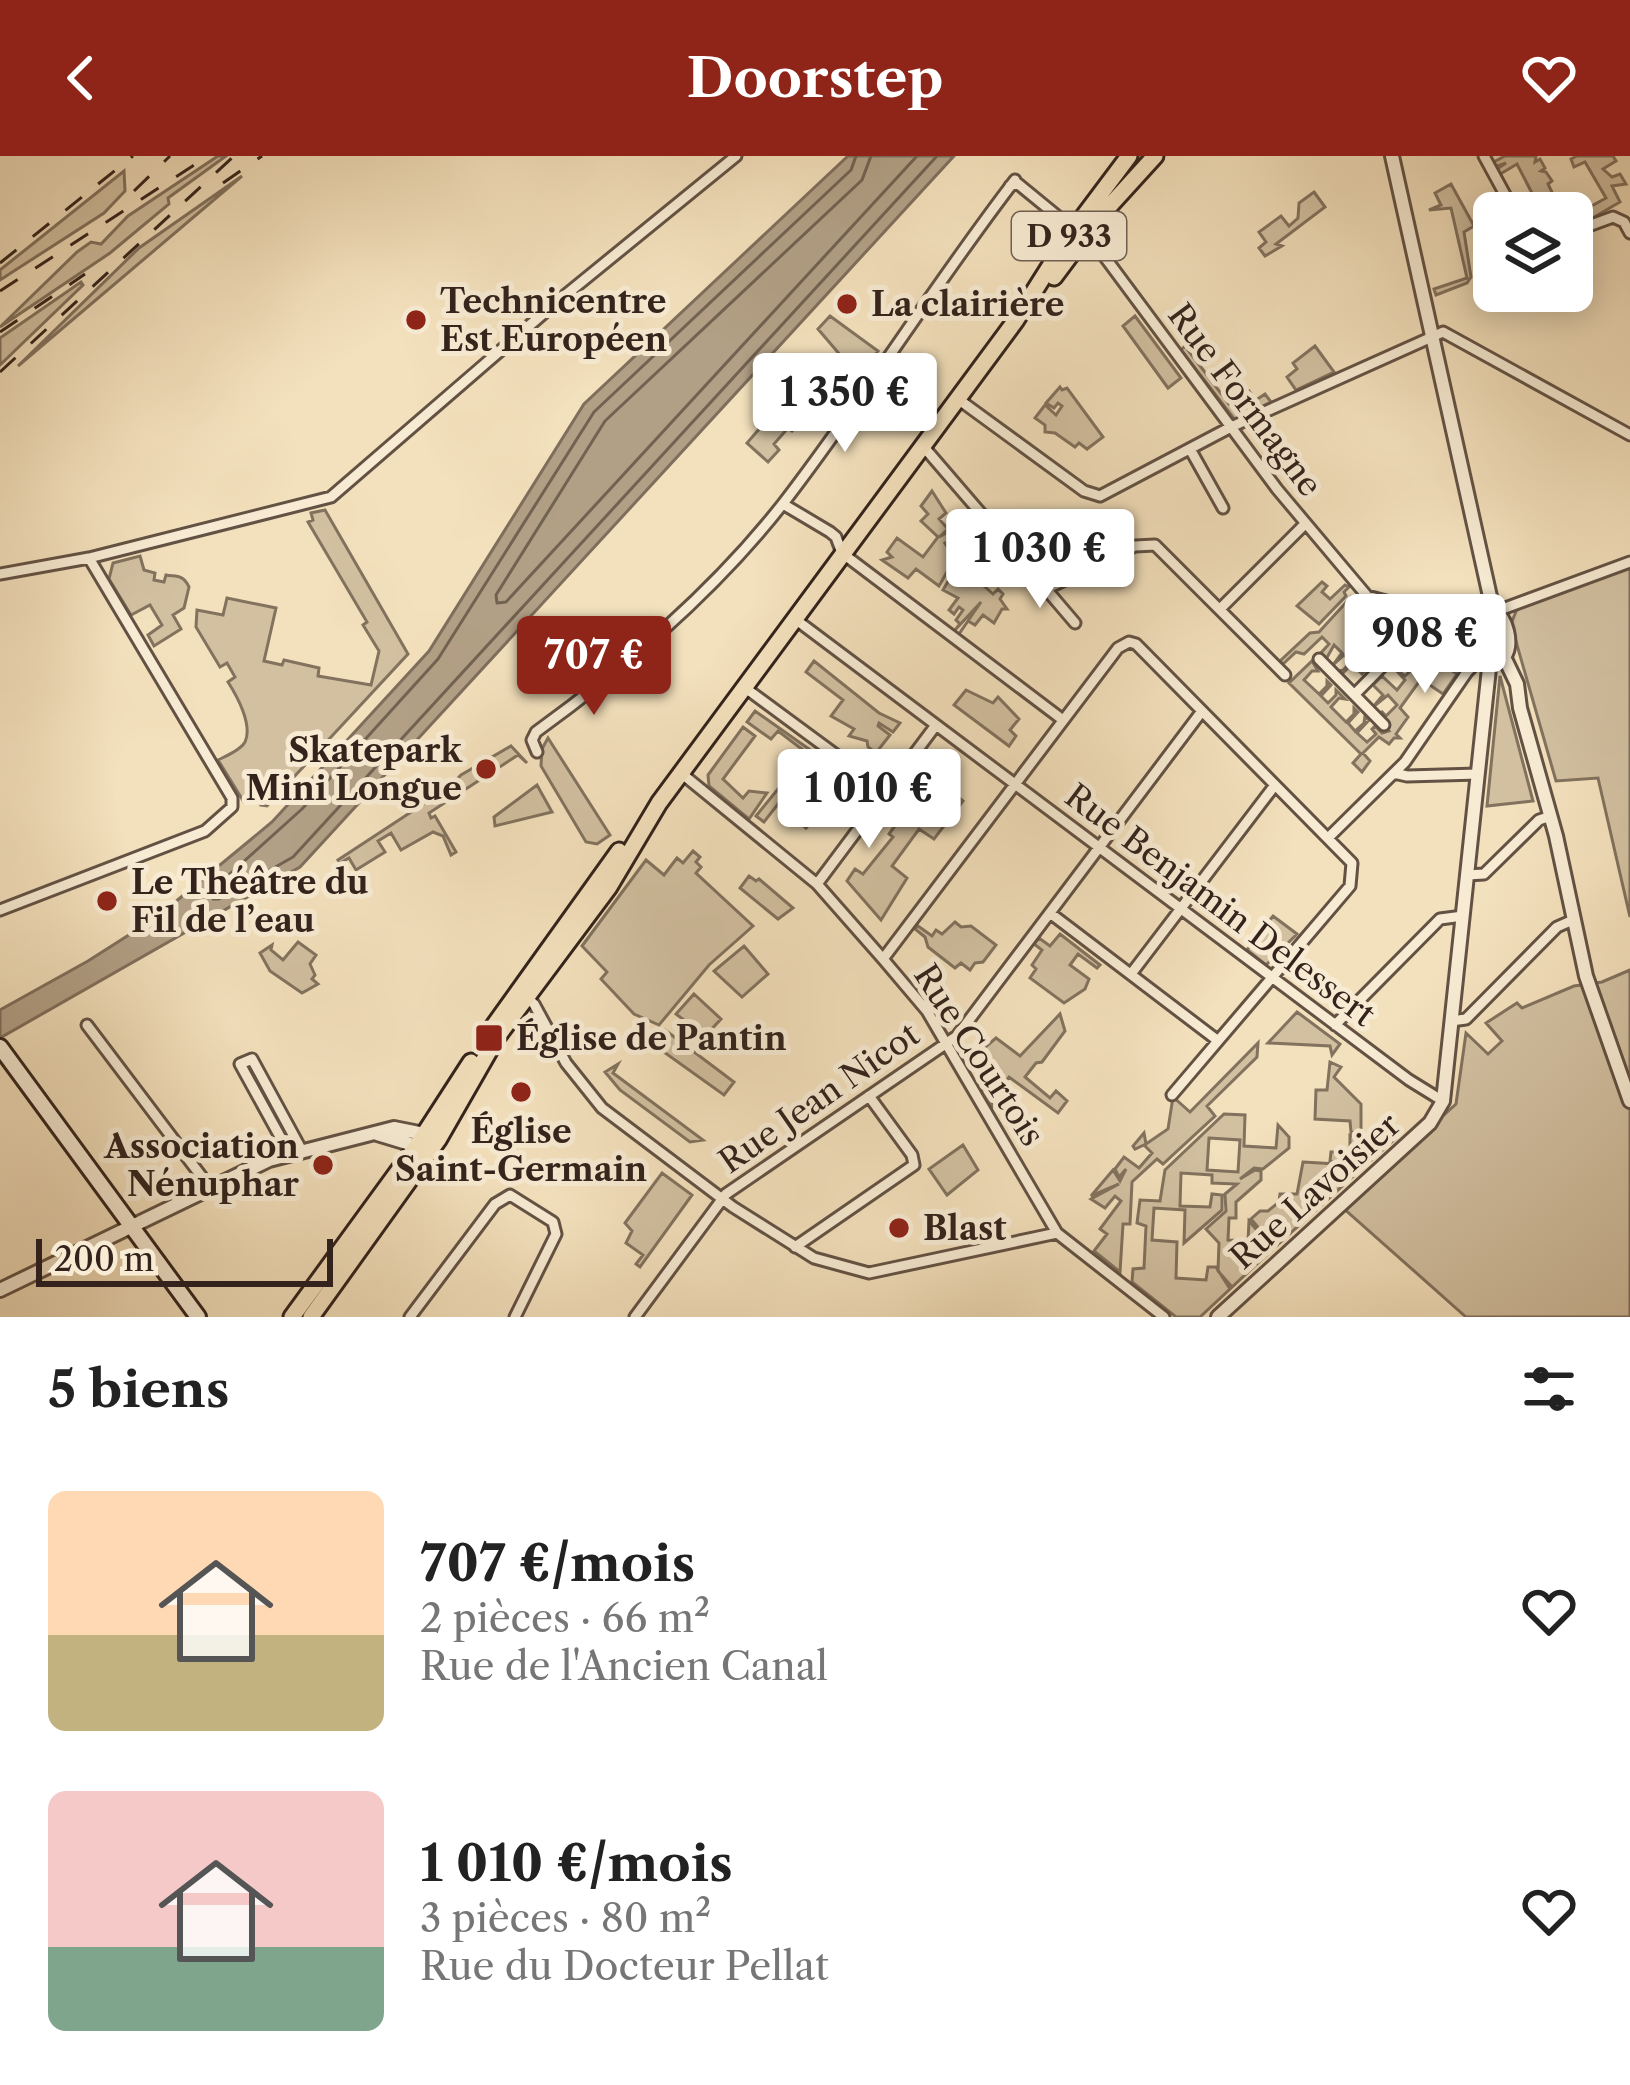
<!DOCTYPE html>
<html lang="fr">
<meta charset="utf-8">
<style>
:root{--surface:#fff;--page:#f6f6f6;--text:#222;--muted:#767676;--accent:#8f2418}
body{margin:0;font-family:"Libre Caslon Text",serif;background:var(--page);color:var(--text);height:100vh;display:flex;flex-direction:column;font-size:45px;white-space:nowrap}
*{box-sizing:border-box;margin:0}
p{font-size:39px;color:var(--muted)}
.icon{flex:none;width:66px;height:66px;fill:none;stroke:currentColor;stroke-width:2;stroke-linecap:round;stroke-linejoin:round}
.map{position:relative;height:1161px;overflow:hidden}
.drawer{display:flex;flex-direction:column;background:var(--surface);flex:1}
.drawer>*{flex:none}
.fabs{position:absolute;left:1473px;top:36px;display:grid;gap:24px}
.fabs a{display:grid;place-items:center;width:120px;height:120px;border-radius:18px;background:var(--surface);box-shadow:0 6px 30px #0003;font-size:60px}
.scale{position:absolute;left:36px;bottom:30px;width:297px;box-sizing:border-box;padding-left:12px;border:6px solid #33231c;border-top:0;font-size:33px;line-height:42px;white-space:nowrap;color:#33231c;-webkit-text-stroke:9px #f7ebd3;paint-order:stroke}
.price{position:absolute;translate:-50% -102px;padding:0 27px;border-radius:12px;background:#fff;color:#222;font-size:39px;line-height:78px;filter:drop-shadow(0 3px 6px #0008)}
.price::after{content:'';position:absolute;left:50%;top:72px;width:36px;height:27px;margin-left:-18px;background:inherit;clip-path:polygon(0 0,100% 0,50% 100%)}
.price.on{background:var(--accent);color:#fff}
ul{padding:0;list-style:none}
li{display:flex;align-items:center;gap:36px;height:300px;padding:0 48px}
li span{display:grid;place-items:center;flex:none;width:336px;height:240px;border-radius:18px;color:#555}
li>.icon{margin-inline-start:auto}
span .icon{width:144px;height:144px;fill:#fffc;stroke-width:1}
li b{font-size:51px}
h2{display:flex;justify-content:space-between;align-items:center;height:144px;padding:0 48px;font-size:51px}
header{display:flex;justify-content:space-between;align-items:center;height:156px;padding:0 48px;background:var(--accent);color:#fff;font-size:54px;font-weight:800}
.map>svg:first-child{display:block}
.green{fill:#d2c0a1;stroke:#82725e;stroke-width:3;fill-rule:evenodd}
.water{fill:#b2a086;stroke:#7f6e5c;stroke-width:3}
.lines{fill:none;stroke-linecap:round;stroke-linejoin:round}
.shore{stroke:#726251;stroke-width:3}
.minor-casing{stroke:#635244;stroke-width:15}
.tertiary-casing{stroke:#635244;stroke-width:18}
.secondary-casing{stroke:#33231c;stroke-width:20}
.primary-casing{stroke:#33231c;stroke-width:21}
.minor{stroke:#f7ebd3;stroke-width:9}
.tertiary{stroke:#f7ebd3;stroke-width:12}
.secondary{stroke:#f7ebd3;stroke-width:14}
.primary{stroke:#f3e0bc;stroke-width:15}
.rail{stroke:#33231c;stroke-width:3;stroke-dasharray:21 21;stroke-linecap:butt}
.poi-dot{fill:#8f2418;stroke:#f7ebd3;stroke-width:4.5}
.labels{text-anchor:middle;dominant-baseline:central;stroke-width:10;stroke-linejoin:round;paint-order:stroke}
.shield{fill:#f7ebd3;stroke:#6e5f53;stroke-width:3}
.shield-label{font-size:30px;font-weight:bold;fill:#33231c}
.poi-label{font-size:33px;font-weight:bold;fill:#33231c;stroke:#f7ebd3;text-anchor:start}
.street-label{font-size:33px;fill:#33231c;stroke:#f7ebd3}
</style>
<header><svg class="icon" aria-label="back" viewBox="0 0 24 24"><path d="M15 5l-7 7 7 7"/></svg>Doorstep<svg class="icon" aria-label="heart" viewBox="0 0 24 24"><path d="M12 20l-8-8c-3-5 5-10 8-4 3-6 11-1 8 4z"/></svg></header>
<div class="map">
<svg width="1630" height="1161" viewBox="0 0 1630 1161">
<rect width="100%" height="100%" fill="#f3e0bc"/>
<filter id="stains"><feTurbulence type="fractalNoise" baseFrequency=".00167" numOctaves="4"/><feColorMatrix values="0 0 0 0 .2 0 0 0 0 .09 0 0 0 0 .02 0 0 0 .5 -.17"/></filter>
<radialGradient id="worn" r=".72"><stop offset=".6" stop-color="#630" stop-opacity="0"/><stop offset="1" stop-color="#630" stop-opacity=".3"/></radialGradient>
<path class="green" d="M 218,0 L 226,0 L 168,42 L 169,48 L 110,97 L 0,171 L 77,96 L 91,86 L 101,88 L 128,60 Z
M 1505,0 L 1536,0 L 1535,6 L 1540,3 L 1545,12 L 1541,15 L 1546,16 L 1552,25 L 1548,28 L 1562,57 L 1556,57 L 1546,38 L 1535,43 L 1517,8 L 1497,20 L 1494,15 L 1506,7 L 1492,12 L 1490,8 Z
M 1577,0 L 1613,0 L 1616,5 L 1603,13 L 1612,21 L 1620,18 L 1626,28 L 1612,30 L 1620,46 L 1572,74 L 1572,61 L 1606,42 L 1585,6 L 1574,11 L 1571,3 Z
M 124,15 L 125,35 L 104,57 L 0,124 L 0,114 Z
M 242,20 L 18,210 L 139,92 Z
M 1451,28 L 1474,70 L 1464,76 L 1471,121 L 1467,127 L 1436,139 L 1434,133 L 1467,122 L 1451,52 L 1429,54 L 1441,49 L 1435,37 Z
M 1314,36 L 1325,51 L 1276,88 L 1282,90 L 1265,100 L 1259,92 L 1266,86 L 1259,76 L 1281,60 L 1289,70 L 1298,62 L 1299,47 Z
M 81,126 L 83,129 L 0,209 L 0,182 Z
M 830,160 L 878,195 L 859,221 L 818,173 Z
M 1135,160 L 1181,222 L 1168,232 L 1123,170 Z
M 1185,190 L 1229,248 L 1249,235 L 1256,244 L 1265,238 L 1271,246 L 1235,264 L 1181,194 Z
M 1315,190 L 1334,216 L 1296,234 L 1287,221 L 1297,213 L 1293,207 Z
M 1060,231 L 1062,234 L 1067,232 L 1103,281 L 1087,293 L 1079,287 L 1075,291 L 1055,277 L 1045,276 L 1045,269 L 1035,262 L 1045,249 L 1056,259 L 1062,250 L 1058,247 L 1054,252 L 1046,247 Z
M 774,251 L 798,268 L 792,275 L 788,272 L 774,288 L 779,294 L 768,306 L 747,287 L 773,257 Z
M 932,335 L 946,357 L 939,363 L 948,373 L 939,381 L 950,375 L 964,392 L 956,400 L 944,386 L 955,402 L 939,430 L 916,413 L 908,422 L 882,404 L 892,401 L 887,396 L 897,382 L 923,401 L 938,381 L 921,365 L 928,358 L 921,350 Z
M 325,354 L 408,498 L 267,650 L 261,649 L 265,635 L 254,633 L 251,647 L 244,646 L 218,604 C 226,600 241,594 245,586 C 253,569 237,540 228,526 L 235,521 L 227,507 L 220,511 L 196,471 L 197,454 L 223,459 L 227,442 L 276,452 L 264,505 L 282,509 L 284,504 L 319,512 L 318,520 L 371,529 L 379,495 L 363,469 L 367,466 L 308,366 L 313,364 L 311,357 Z
M 965,397 L 988,422 L 983,429 L 993,438 L 998,433 L 1003,438 L 1000,443 L 1007,453 L 1002,453 L 994,467 L 983,459 L 975,469 L 968,465 L 959,478 L 981,446 L 955,474 L 960,468 L 956,464 L 963,454 L 959,451 L 954,458 L 949,454 L 958,442 L 943,434 Z
M 140,400 L 144,414 L 155,417 L 154,424 L 164,426 L 166,419 C 176,421 183,418 189,431 L 184,452 L 173,459 L 181,473 L 154,490 L 148,479 L 162,469 L 150,449 L 131,459 L 109,423 L 113,407 Z
M 1630,410 L 1630,761 L 1598,622 L 1556,625 L 1511,468 L 1517,453 Z
M 1322,426 L 1327,430 L 1322,436 L 1330,443 L 1345,429 L 1349,431 L 1344,436 L 1346,440 L 1319,468 L 1297,450 Z
M 1352,440 L 1350,448 L 1357,455 L 1351,461 L 1353,464 L 1364,454 L 1384,456 L 1381,470 L 1401,476 L 1404,465 L 1401,460 L 1408,462 L 1404,477 L 1389,493 L 1378,482 L 1371,489 L 1378,497 L 1384,497 L 1376,505 L 1369,491 L 1361,498 L 1371,509 L 1362,518 L 1352,508 L 1340,520 L 1335,516 L 1343,514 L 1351,506 L 1344,499 L 1333,509 L 1342,497 L 1334,489 L 1325,505 L 1319,499 L 1329,488 L 1322,481 L 1304,498 L 1296,496 L 1283,508 L 1280,505 L 1310,477 L 1319,476 Z
M 1438,470 L 1455,474 L 1435,503 L 1457,518 L 1443,538 L 1421,523 L 1400,552 L 1408,561 L 1396,578 L 1400,582 L 1394,582 L 1389,588 L 1379,581 L 1363,597 L 1370,605 L 1362,616 L 1353,607 L 1361,598 L 1289,527 L 1312,505 L 1318,515 L 1312,515 L 1304,524 L 1319,538 L 1327,530 L 1327,525 L 1331,529 L 1321,540 L 1328,547 L 1336,539 L 1336,534 L 1345,543 L 1339,542 L 1331,551 L 1346,566 L 1354,558 L 1354,552 L 1358,556 L 1348,567 L 1355,575 L 1364,567 L 1365,560 L 1369,564 L 1357,577 L 1367,586 L 1376,578 L 1372,573 L 1375,570 L 1382,577 L 1389,575 L 1377,559 L 1382,556 L 1386,560 L 1397,549 L 1388,539 L 1373,551 L 1383,539 L 1373,529 L 1382,520 L 1397,534 L 1405,524 L 1394,512 L 1405,520 L 1420,505 L 1411,495 L 1422,503 L 1431,493 L 1423,484 L 1418,488 L 1414,485 L 1416,479 L 1434,484 Z
M 814,505 L 879,557 L 900,567 L 893,576 L 879,567 L 878,570 L 890,579 L 876,597 L 868,591 L 867,585 L 849,580 L 854,573 L 831,560 L 843,544 L 806,516 Z
M 1500,520 L 1533,645 L 1487,650 Z
M 966,534 L 993,547 L 998,541 L 1019,563 L 1010,574 L 1016,580 L 1009,590 L 954,549 Z
M 755,555 L 850,622 L 840,635 L 819,619 L 824,610 L 778,575 L 771,583 L 747,566 Z
M 743,571 L 755,580 L 723,623 L 743,642 L 749,635 L 767,637 L 749,663 L 709,630 L 708,619 Z
M 548,582 L 610,679 L 597,688 L 586,686 L 541,610 L 542,593 Z
M 511,590 L 527,607 L 518,599 L 429,657 L 431,662 L 435,660 L 456,696 L 451,699 L 443,680 L 433,676 L 401,694 L 391,677 L 378,685 L 385,696 L 356,714 L 349,702 L 340,707 L 338,704 L 437,639 L 440,641 L 461,619 Z
M 932,619 L 963,645 L 934,683 L 919,673 L 892,710 L 907,722 L 881,764 L 847,725 L 855,713 L 863,718 L 893,681 L 889,678 Z
M 537,629 L 552,656 L 495,670 L 494,661 Z
M 778,633 L 795,644 L 805,637 L 827,652 L 816,668 L 811,666 L 806,672 L 778,648 L 764,666 L 756,660 Z
M 693,695 L 700,701 L 696,706 L 701,711 L 696,717 L 753,770 L 709,809 L 659,869 L 634,858 L 601,823 L 607,816 L 582,790 L 646,704 L 664,719 L 677,702 L 683,707 Z
M 749,720 L 756,725 L 759,723 L 793,752 L 778,763 L 740,732 Z
M 1273,760 L 1297,778 L 1266,809 L 1247,794 Z
M 955,766 L 961,771 L 971,770 L 996,789 L 983,806 L 975,807 L 970,814 L 961,807 L 955,812 L 928,791 L 925,781 L 915,773 L 918,770 L 932,780 L 936,774 L 942,778 Z
M 1060,778 L 1100,809 L 1097,812 L 1078,798 L 1070,809 L 1089,823 L 1085,833 L 1064,847 L 1030,822 L 1036,813 L 1032,809 L 1042,794 L 1034,788 L 1039,782 L 1050,790 Z
M 298,786 L 316,799 L 310,808 L 315,819 L 312,823 L 318,828 L 302,837 L 270,815 L 260,797 L 272,789 L 271,794 L 283,804 Z
M 744,790 L 768,818 L 742,841 L 714,815 Z
M 1630,814 L 1630,1161 L 1466,1161 L 1342,1051 L 1456,948 L 1466,877 L 1488,898 L 1502,885 L 1486,867 L 1517,847 L 1522,852 L 1574,830 L 1602,826 Z
M 694,838 L 721,863 L 705,880 L 676,858 Z
M 1297,856 L 1340,888 L 1332,899 L 1330,890 L 1268,887 Z
M 1060,858 L 1065,875 L 1042,906 L 1036,907 L 1025,921 L 1050,942 L 1056,935 L 1067,945 L 1058,957 L 1009,921 L 995,939 L 992,950 L 977,923 L 993,913 L 978,906 L 977,898 L 996,882 L 1020,900 Z
M 665,874 L 734,926 L 724,939 L 654,889 Z
M 1258,887 L 1257,901 L 1207,950 L 1215,960 L 1163,1008 L 1157,1003 L 1132,1026 L 1130,1068 L 1123,1068 L 1120,1116 L 1094,1095 L 1107,1078 L 1100,1073 L 1121,1045 L 1115,1040 L 1105,1052 L 1091,1043 L 1119,1028 L 1091,1040 L 1113,1014 L 1120,1025 L 1126,1013 L 1119,1021 L 1115,1013 L 1124,1001 L 1139,1012 L 1152,997 L 1144,989 L 1135,993 L 1133,990 L 1144,977 L 1146,988 L 1168,973 L 1173,941 L 1190,956 Z
M 1330,906 L 1341,911 L 1334,921 L 1361,948 L 1361,977 L 1351,976 L 1350,965 L 1315,963 L 1316,934 L 1327,934 Z
M 618,908 L 613,917 L 703,984 L 690,986 L 620,934 L 605,916 Z
M 1224,958 L 1245,959 L 1244,990 L 1276,992 L 1278,969 L 1289,981 L 1289,992 L 1263,1013 L 1254,1012 L 1240,1023 L 1255,1014 L 1261,1015 L 1261,1024 L 1236,1046 L 1236,1062 L 1229,1062 L 1228,1084 L 1248,1085 L 1249,1065 L 1273,1093 L 1232,1131 L 1218,1115 L 1219,1087 L 1206,1073 L 1226,1055 L 1225,1038 L 1237,1028 L 1212,1027 L 1212,1019 L 1181,1017 L 1180,1050 L 1210,1051 L 1212,1038 L 1222,1039 L 1222,1054 L 1184,1087 L 1185,1054 L 1154,1052 L 1152,1084 L 1177,1086 L 1176,1122 L 1206,1124 L 1208,1111 L 1216,1111 L 1230,1133 L 1200,1161 L 1176,1161 L 1132,1126 L 1133,1113 L 1144,1112 L 1146,1070 L 1137,1067 L 1140,1044 L 1160,1045 L 1165,1014 ZM 1209,982 L 1240,984 L 1238,1016 L 1207,1014 Z
M 1384,971 L 1395,983 L 1352,1021 L 1343,1010 L 1357,992 L 1342,1008 L 1330,1005 L 1331,996 L 1350,996 L 1350,979 L 1372,981 Z
M 963,989 L 978,1014 L 947,1039 L 929,1013 Z
M 1303,1006 L 1337,1008 L 1350,1023 L 1275,1091 L 1251,1063 L 1260,1055 L 1268,1055 L 1279,1046 L 1280,1038 L 1297,1038 Z
M 662,1017 L 692,1039 L 640,1111 L 636,1108 L 643,1099 L 626,1087 L 632,1075 L 625,1067 Z"/>
<path class="water" d="M 848,0 L 954,0 L 300,711 L 0,882 L 0,854 L 88,805 L 157,761 L 272,666 L 429,495 L 584,248 Z"/>
<g class="lines">
<path class="shore" d="M 856,0 L 851,14 L 594,256 L 438,503 L 302,653 L 212,734 L 213,743 L 219,743 L 293,701 L 937,0
M 871,0 L 862,24 L 605,265 L 496,439 L 497,447 L 506,446 L 917,0"/>
<defs>
<path id="minor" d="M 1484,0 L 1515,57
M 1010,30 L 1017,27 L 1067,68
M 1572,76 L 1613,61 L 1624,66 L 1630,77
M 1087,77 L 1277,333 L 1367,440 L 1482,470
M 958,243 L 1084,335 L 1100,340 L 1231,271 L 1443,176 L 1630,279
M 923,290 L 1046,433 L 1135,390 L 1155,389 L 1285,519
M 1190,293 L 1223,352
M 783,348 L 830,376 L 836,381 L 842,397 L 1063,564
M 0,418 L 89,402 L 331,341 L 552,150 L 736,0
M 1046,433 L 1075,467
M 1220,453 L 1305,368
M 1497,455 L 1630,406
M 795,463 L 1409,924 L 1443,945
M 1319,503 L 1384,569
M 744,531 L 885,635
M 1355,538 L 1412,480 L 1420,454
M 537,596 L 532,584 L 536,576 C 627,510 716,434 785,345 C 865,241 935,128 1015,24
M 681,617 L 817,728 L 883,803 L 927,855 L 1057,1077 L 1164,1161
M 1394,617 L 1407,620 L 1478,618
M 1328,682 L 1405,606 L 1467,516 L 1486,496
M 1467,719 L 1484,718 L 1539,664 L 1551,660
M 817,728 L 936,569
M 0,754 L 205,675 L 232,651 L 232,642 L 89,402
M 1050,757 L 1217,884
M 883,803 L 1118,492 L 1129,486 L 1136,488 L 1352,707 L 1350,730 L 1172,939
M 1131,818 L 1275,629
M 524,839 L 534,848 L 566,907 L 602,952 L 733,1051 L 814,1102 L 869,1117 L 1057,1077
M 1451,865 L 1466,863 L 1557,771 L 1573,764
M 87,869 L 211,1033
M 1335,869 L 1440,763 L 1463,760
M 289,997 L 240,908 L 252,903 L 302,995
M 795,1091 L 914,1009 L 912,999 L 869,940
M 410,1161 L 495,1048 L 510,1039 L 553,1066 L 556,1078 L 515,1161
M 635,1161 L 726,1038 L 957,880 L 1202,555"/>
<path id="tertiary" d="M 1392,0 L 1493,454
M 1493,454 C 1507,462 1513,488 1504,501 L 1494,504 L 1486,496 C 1481,482 1478,462 1493,454 Z
M 1504,501 L 1517,528 L 1520,552 L 1556,680 L 1586,820 L 1630,945
M 377,978 L 420,991
M 0,1134 L 269,1004 L 394,972 L 424,978 L 428,986
M 1218,1161 L 1430,967 L 1443,945 L 1490,503"/>
<path id="secondary" d="M 0,891 L 198,1161"/>
<path id="primary" d="M 1054,121 L 1095,66 L 1155,0
M 483,885 L 619,695
M 292,1161 L 416,991 L 471,906
M 311,1161 L 438,984 L 497,881 L 609,731 L 659,647 L 1016,164 L 1069,80 L 1129,0"/>
</defs>
<use href="#minor" class="minor-casing"/>
<use href="#tertiary" class="tertiary-casing"/>
<use href="#secondary" class="secondary-casing"/>
<use href="#primary" class="primary-casing"/>
<use href="#minor" class="minor"/>
<use href="#tertiary" class="tertiary"/>
<use href="#secondary" class="secondary"/>
<use href="#primary" class="primary"/>
<path class="rail" d="M 223,27 L 262,0
M 134,35 L 170,0
M 0,107 L 133,0
M 0,135 L 208,0
M 0,176 L 85,118
M 0,216 L 234,0"/>
</g>
<g class="poi-dot">
<circle cx="847" cy="148" r="12"/>
<circle cx="416" cy="164" r="12"/>
<circle cx="486" cy="613" r="12"/>
<circle cx="107" cy="745" r="12"/>
<rect x="474" y="867" width="30" height="30" rx="6"/>
<circle cx="521" cy="936" r="12"/>
<circle cx="323" cy="1009" r="12"/>
<circle cx="899" cy="1072" r="12"/>
</g>
<g class="labels">
<rect class="shield" x="1012" y="56" width="114" height="48" rx="9"/>
<g class="shield-label">
<text x="1069" y="80">D 933</text>
</g>
<g class="poi-label">
<text x="440" y="145">Technicentre<tspan x="440" dy="38">Est Européen</tspan></text>
<text x="871" y="148">La clairière</text>
<text x="462" y="594" text-anchor="end">Skatepark<tspan x="462" dy="38">Mini Longue</tspan></text>
<text x="131" y="726">Le Théâtre du<tspan x="131" dy="38">Fil de l’eau</tspan></text>
<text x="516" y="882">Église de Pantin</text>
<text x="521" y="975" text-anchor="middle">Église<tspan x="521" dy="38">Saint-Germain</tspan></text>
<text x="299" y="990" text-anchor="end">Association<tspan x="299" dy="38">Nénuphar</tspan></text>
<text x="923" y="1072">Blast</text>
</g>
<g class="street-label">
<text transform="translate(1245 244) rotate(53)">Rue Formagne</text>
<text transform="translate(1220 749) rotate(37)">Rue Benjamin Delessert</text>
<text transform="translate(979 899) rotate(57)">Rue Courtois</text>
<text transform="translate(819 942) rotate(-35)">Rue Jean Nicot</text>
<text transform="translate(1315 1035) rotate(-42)">Rue Lavoisier</text>
</g>
</g>
<rect width="100%" height="100%" filter="url(#stains)"/>
<rect width="100%" height="100%" fill="url(#worn)"/>
</svg>
<div class="fabs">
<a><svg class="icon" aria-label="layers" viewBox="0 0 24 24"><path d="M12 4l9 5-9 5-9-5zM3 14l9 5 9-5"/></svg></a>
</div>
<div class="scale">200 m</div>
<b class="price" style="left:845px;top:299px">1 350 €</b>
<b class="price" style="left:1040px;top:455px">1 030 €</b>
<b class="price" style="left:1425px;top:540px">908 €</b>
<b class="price on" style="left:594px;top:562px">707 €</b>
<b class="price" style="left:869px;top:695px">1 010 €</b>
</div>
<section class="drawer">
<h2>5 biens<svg class="icon" aria-label="filters" viewBox="0 0 24 24"><path d="M4 7h16M4 17h16"/><circle cx="9" cy="7" r="2"/><circle cx="15" cy="17" r="2"/></svg></h2>
<ul>
<li><span style="background:linear-gradient(#ffd9b3 60%,#c2b280 0)"><svg class="icon" aria-label="home" viewBox="0 0 24 24"><path d="M3 11l9-7 9 7M6 9v11h12V9"/></svg></span><div><b>707 €/mois</b><p>2 pièces · 66 m²</p><p>Rue de l'Ancien Canal</p></div><svg class="icon" aria-label="heart" viewBox="0 0 24 24"><path d="M12 20l-8-8c-3-5 5-10 8-4 3-6 11-1 8 4z"/></svg></li>
<li><span style="background:linear-gradient(#f6c9c9 65%,#7fa58c 0)"><svg class="icon" aria-label="home" viewBox="0 0 24 24"><path d="M3 11l9-7 9 7M6 9v11h12V9"/></svg></span><div><b>1 010 €/mois</b><p>3 pièces · 80 m²</p><p>Rue du Docteur Pellat</p></div><svg class="icon" aria-label="heart" viewBox="0 0 24 24"><path d="M12 20l-8-8c-3-5 5-10 8-4 3-6 11-1 8 4z"/></svg></li>
</ul>
</section>
